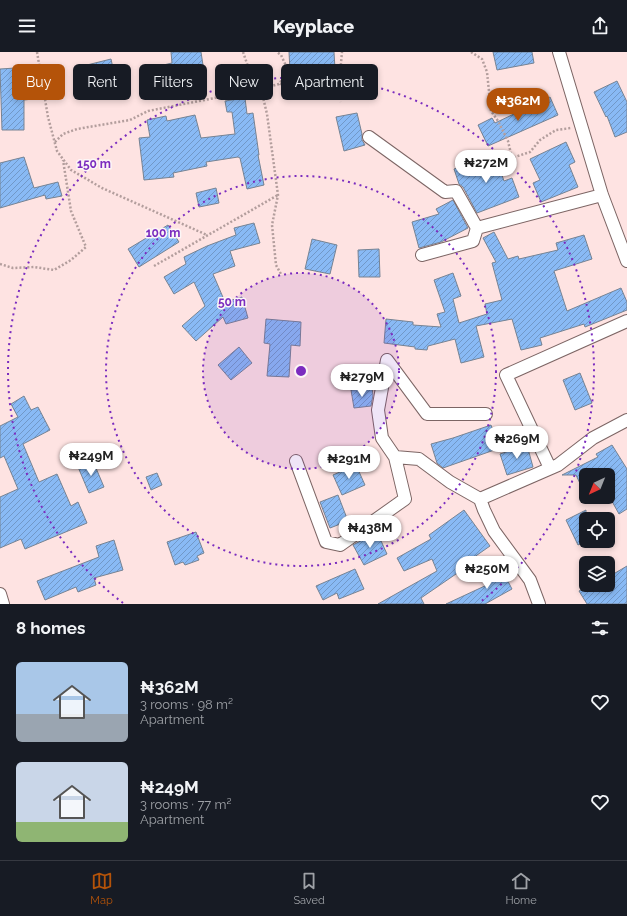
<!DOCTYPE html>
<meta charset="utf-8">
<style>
:root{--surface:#171b24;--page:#20242c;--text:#f1f3f6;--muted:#9ea1a6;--line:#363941;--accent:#b45309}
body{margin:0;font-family:Raleway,sans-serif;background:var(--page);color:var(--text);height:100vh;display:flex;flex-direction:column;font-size:15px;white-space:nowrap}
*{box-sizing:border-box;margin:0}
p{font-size:13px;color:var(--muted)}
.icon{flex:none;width:22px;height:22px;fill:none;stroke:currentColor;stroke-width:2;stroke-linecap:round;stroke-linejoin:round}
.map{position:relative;height:552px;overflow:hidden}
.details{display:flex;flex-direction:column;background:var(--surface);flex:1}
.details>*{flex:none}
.guide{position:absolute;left:12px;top:12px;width:400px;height:36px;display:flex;gap:8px}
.needle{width:26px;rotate:223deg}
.fabs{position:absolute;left:579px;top:416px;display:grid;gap:8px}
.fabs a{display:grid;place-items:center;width:36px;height:36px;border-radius:6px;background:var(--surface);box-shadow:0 2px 6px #0003;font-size:20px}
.price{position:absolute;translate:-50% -34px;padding:0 9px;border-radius:14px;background:#fff;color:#222;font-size:13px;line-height:26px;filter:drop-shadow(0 1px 2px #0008)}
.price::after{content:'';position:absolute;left:50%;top:24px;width:12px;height:9px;margin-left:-6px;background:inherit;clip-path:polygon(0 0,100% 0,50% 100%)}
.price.selected{background:var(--accent);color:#fff}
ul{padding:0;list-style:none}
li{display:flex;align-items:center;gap:12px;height:100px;padding:0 16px}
li span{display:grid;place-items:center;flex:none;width:112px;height:80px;border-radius:6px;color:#555}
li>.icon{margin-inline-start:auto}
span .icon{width:48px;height:48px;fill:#fffc;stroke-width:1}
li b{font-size:17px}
h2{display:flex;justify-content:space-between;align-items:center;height:48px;padding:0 16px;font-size:17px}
.pill{padding:0 14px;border-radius:6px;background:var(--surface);box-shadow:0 2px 6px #0003;font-size:14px;line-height:36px}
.pill.selected{background:var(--accent);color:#fff}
header{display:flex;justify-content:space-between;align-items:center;height:52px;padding:0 16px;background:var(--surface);font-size:18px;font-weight:800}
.menu{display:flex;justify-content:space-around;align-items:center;height:56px;border-top:1px solid var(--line);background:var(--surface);font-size:11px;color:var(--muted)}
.menu a{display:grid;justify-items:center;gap:2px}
.menu .selected{color:var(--accent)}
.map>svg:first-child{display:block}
.building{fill:url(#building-hatch);stroke:#768393}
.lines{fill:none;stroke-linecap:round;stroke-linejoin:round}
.minor-casing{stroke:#7c6564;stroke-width:14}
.path{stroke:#b39e9d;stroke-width:2.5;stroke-dasharray:2 2;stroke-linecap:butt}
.minor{stroke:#fff;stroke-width:12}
.ring{fill:none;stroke:#7b2cbf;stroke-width:2;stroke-dasharray:2 4}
.centre{fill:#7b2cbf;stroke:#fcf6f6;stroke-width:2}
.ring-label{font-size:12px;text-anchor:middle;font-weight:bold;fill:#7b2cbf;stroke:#fcf6f6;stroke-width:3;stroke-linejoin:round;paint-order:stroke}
</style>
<header><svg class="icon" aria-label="menu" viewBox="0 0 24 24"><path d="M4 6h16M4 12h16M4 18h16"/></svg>Keyplace<svg class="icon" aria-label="share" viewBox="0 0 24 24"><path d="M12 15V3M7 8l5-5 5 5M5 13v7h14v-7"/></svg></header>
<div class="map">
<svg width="627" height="552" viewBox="0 0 627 552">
<defs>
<pattern id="building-hatch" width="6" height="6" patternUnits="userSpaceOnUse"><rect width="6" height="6" fill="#89baf5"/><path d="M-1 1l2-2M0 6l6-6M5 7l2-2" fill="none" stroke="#7198c7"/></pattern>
</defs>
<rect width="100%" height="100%" fill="#fee3e2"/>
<path class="building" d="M 171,0 L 201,0 L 206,33 L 187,36 L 186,30 L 147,39 L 142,18 L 172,11 Z
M 289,0 L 334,0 L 335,17 L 290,19 Z
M 493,0 L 532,0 L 534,11 L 497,18 Z
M 111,7 L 116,30 L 93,36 L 87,13 Z
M 31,15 L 33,47 L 24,48 L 24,78 L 2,78 L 0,17 Z
M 617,29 L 627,50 L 627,80 L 615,85 L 607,64 L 606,65 L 594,40 Z
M 550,45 L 558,63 L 488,94 L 478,73 L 492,66 L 495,71 Z
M 245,46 L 247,62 L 253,61 L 259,103 L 258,103 L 264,133 L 247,137 L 240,106 L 238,105 L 206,110 L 207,114 L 173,121 L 174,125 L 144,128 L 139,86 L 150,85 L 147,68 L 166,64 L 167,69 L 195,63 L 201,86 L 235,82 L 232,60 L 227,60 L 225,49 Z
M 357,61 L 362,82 L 362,88 L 365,93 L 344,99 L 336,65 Z
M 566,90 L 575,110 L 569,113 L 578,135 L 541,150 L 533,131 L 540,128 L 530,107 Z
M 495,103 L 504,129 L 512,126 L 519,145 L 477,161 L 463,135 L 459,132 L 454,117 Z
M 24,105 L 34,136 L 58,130 L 62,144 L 46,147 L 45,143 L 0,156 L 0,111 Z
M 216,136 L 219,151 L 199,155 L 196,141 Z
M 453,148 L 468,176 L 441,190 L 419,196 L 412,170 L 439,162 L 436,157 Z
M 254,171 L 260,191 L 230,199 L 235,214 L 213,222 L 225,250 L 242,245 L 248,266 L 226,272 L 223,265 L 196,289 L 182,274 L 205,254 L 194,230 L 174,242 L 164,225 L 186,212 L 184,205 L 207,194 L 236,183 L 234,176 Z
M 168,173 L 179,190 L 139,215 L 128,197 Z
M 494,180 L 508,207 L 518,204 L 519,207 L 558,198 L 556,191 L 584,183 L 592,207 L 554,219 L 567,259 L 621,236 L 627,250 L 627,258 L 585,275 L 584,272 L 540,286 L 542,293 L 521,298 L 512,267 L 476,274 L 484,305 L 461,311 L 455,287 L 428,294 L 427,298 L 415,297 L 415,295 L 384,291 L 386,267 L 413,270 L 413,273 L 441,275 L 437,262 L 445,260 L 434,228 L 453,221 L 461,244 L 453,247 L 459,271 L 487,262 L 485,252 L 502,248 L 492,211 L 496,210 L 483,186 Z
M 312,187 L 337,193 L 330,222 L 305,217 Z
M 379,197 L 380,225 L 359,225 L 358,198 Z
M 266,267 L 301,270 L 300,294 L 291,293 L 289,325 L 267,324 L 270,292 L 264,291 Z
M 239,295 L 252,311 L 231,328 L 218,313 Z
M 580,321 L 592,351 L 575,358 L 563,328 Z
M 372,336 L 373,343 L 371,354 L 354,356 L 351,338 Z
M 24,344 L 31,358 L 38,355 L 50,378 L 23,392 L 39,430 L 57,422 L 71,454 L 78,450 L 87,471 L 25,497 L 21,487 L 0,496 L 0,445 L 18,437 L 4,404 L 0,406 L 0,374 L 18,365 L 11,352 Z
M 491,373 L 500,396 L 443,416 L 437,411 L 431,392 L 453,386 Z
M 527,393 L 533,415 L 507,423 L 500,402 Z
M 612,393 L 627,417 L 627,457 L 619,462 L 608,442 L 608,423 L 586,423 L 586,444 L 576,423 L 562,423 L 598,405 L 596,402 Z
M 93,409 L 104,435 L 89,441 L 78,415 Z
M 356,413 L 365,433 L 342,443 L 333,423 Z
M 157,421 L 162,433 L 151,438 L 146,425 Z
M 338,443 L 348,469 L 330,476 L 320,450 Z
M 464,458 L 490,494 L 470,508 L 472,511 L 421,546 L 424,552 L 378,552 L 437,519 L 432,507 L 404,519 L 397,506 L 431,487 L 429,483 Z
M 586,458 L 586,489 L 578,493 L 566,468 Z
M 196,480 L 204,501 L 197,504 L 199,508 L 185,513 L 183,510 L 175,513 L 167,490 Z
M 377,480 L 387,502 L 364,513 L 353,493 Z
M 114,488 L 123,518 L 94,526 L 96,533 L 78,540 L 76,535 L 45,548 L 37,529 L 99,505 L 96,494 Z
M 627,514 L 627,552 L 587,552 L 579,539 L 589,533 L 615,533 L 610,524 Z
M 501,516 L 512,537 L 485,552 L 446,552 L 489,532 L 485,525 Z
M 355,517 L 364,537 L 339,547 L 337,541 L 323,548 L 316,534 Z"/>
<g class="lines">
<defs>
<path id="minor" d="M 559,0 L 602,143 L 627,209
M 369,85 L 445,140 L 456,139 L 477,176
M 422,203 L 473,189 L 477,176 L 602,143
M 296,409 L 326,490 L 340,493 L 405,447 L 395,405
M 550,416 L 506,323 L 627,269
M 480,447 L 450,430 L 419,407 L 395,405 L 382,386 L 378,358 L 387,308 L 427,362 L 486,362
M 0,542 L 3,552
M 539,552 L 530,528 L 494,479 L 484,458 L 480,447 L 558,413 L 593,386 L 627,368"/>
</defs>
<use href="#minor" class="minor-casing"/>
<path class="path" d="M 37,0 L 48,65 L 57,99 L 71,118 L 102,136 L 207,183
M 243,0 L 252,26 L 261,37 L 267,62 L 278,143 L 272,173 L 276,213 L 281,222
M 471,0 L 482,7 L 487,20 L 491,59 L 498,69 L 508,89 L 512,106 L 530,100 L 540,88 L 556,78 L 571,76
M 280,32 L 311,31 L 339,33 L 341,50
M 339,33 L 342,0
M 55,90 L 63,82 L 77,77 L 130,68 L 148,59 L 261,37 L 279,32 L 284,25 L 287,16 L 281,3 L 277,0
M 0,212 L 13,216 L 34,215 L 54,218 L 71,208 L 86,195 L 71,159 L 63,108
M 154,214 L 278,143"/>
<use href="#minor" class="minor"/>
</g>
<circle cx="301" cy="319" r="98" fill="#7b2cbf" fill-opacity=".12"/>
<g class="ring">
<circle cx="301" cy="319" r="98"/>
<circle cx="301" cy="319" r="195"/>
<path d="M123 551A293 293 0 1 1 479 551"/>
</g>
<circle cx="301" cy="319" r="6" class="centre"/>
<g class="ring-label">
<text x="94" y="116">150 m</text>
<text x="163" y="185">100 m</text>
<text x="232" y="254">50 m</text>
</g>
</svg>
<div class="fabs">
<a><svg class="needle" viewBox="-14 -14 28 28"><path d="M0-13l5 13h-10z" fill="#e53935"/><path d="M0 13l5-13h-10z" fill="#9ea1a6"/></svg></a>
<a><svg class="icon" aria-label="locate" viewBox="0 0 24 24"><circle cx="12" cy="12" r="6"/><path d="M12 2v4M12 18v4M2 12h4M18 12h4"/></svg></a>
<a><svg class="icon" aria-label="layers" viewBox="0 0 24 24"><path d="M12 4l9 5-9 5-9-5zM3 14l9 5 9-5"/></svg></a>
</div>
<b class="price selected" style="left:518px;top:70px">₦362M</b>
<b class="price" style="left:486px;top:132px">₦272M</b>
<b class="price" style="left:362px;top:346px">₦279M</b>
<b class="price" style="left:517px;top:408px">₦269M</b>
<b class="price" style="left:91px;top:425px">₦249M</b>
<b class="price" style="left:349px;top:428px">₦291M</b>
<b class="price" style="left:370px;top:497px">₦438M</b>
<b class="price" style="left:487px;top:538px">₦250M</b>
<div class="guide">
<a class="pill selected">Buy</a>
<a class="pill">Rent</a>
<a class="pill">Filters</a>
<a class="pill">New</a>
<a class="pill">Apartment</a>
</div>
</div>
<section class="details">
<h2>8 homes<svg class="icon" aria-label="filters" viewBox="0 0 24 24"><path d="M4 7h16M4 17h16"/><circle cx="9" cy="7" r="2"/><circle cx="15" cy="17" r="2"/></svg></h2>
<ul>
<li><span style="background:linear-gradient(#a9c7e8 65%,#9aa5b1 0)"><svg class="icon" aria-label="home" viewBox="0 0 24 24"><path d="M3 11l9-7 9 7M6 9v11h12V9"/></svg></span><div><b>₦362M</b><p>3 rooms · 98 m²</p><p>Apartment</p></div><svg class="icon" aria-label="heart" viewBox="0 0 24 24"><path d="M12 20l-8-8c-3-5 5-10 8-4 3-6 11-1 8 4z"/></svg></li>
<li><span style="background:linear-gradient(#c9d6e8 75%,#8fb573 0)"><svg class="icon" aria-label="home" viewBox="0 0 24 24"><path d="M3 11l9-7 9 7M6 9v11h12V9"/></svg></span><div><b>₦249M</b><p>3 rooms · 77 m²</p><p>Apartment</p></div><svg class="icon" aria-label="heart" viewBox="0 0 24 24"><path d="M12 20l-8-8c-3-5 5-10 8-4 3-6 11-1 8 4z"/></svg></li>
</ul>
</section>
<nav class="menu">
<a class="selected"><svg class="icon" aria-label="map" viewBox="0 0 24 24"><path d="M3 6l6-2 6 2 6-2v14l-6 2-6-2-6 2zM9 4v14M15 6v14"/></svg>Map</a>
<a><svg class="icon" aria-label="saved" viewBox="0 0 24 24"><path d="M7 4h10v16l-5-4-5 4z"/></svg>Saved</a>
<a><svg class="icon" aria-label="home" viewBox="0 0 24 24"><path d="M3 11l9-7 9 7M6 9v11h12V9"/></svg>Home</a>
</nav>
